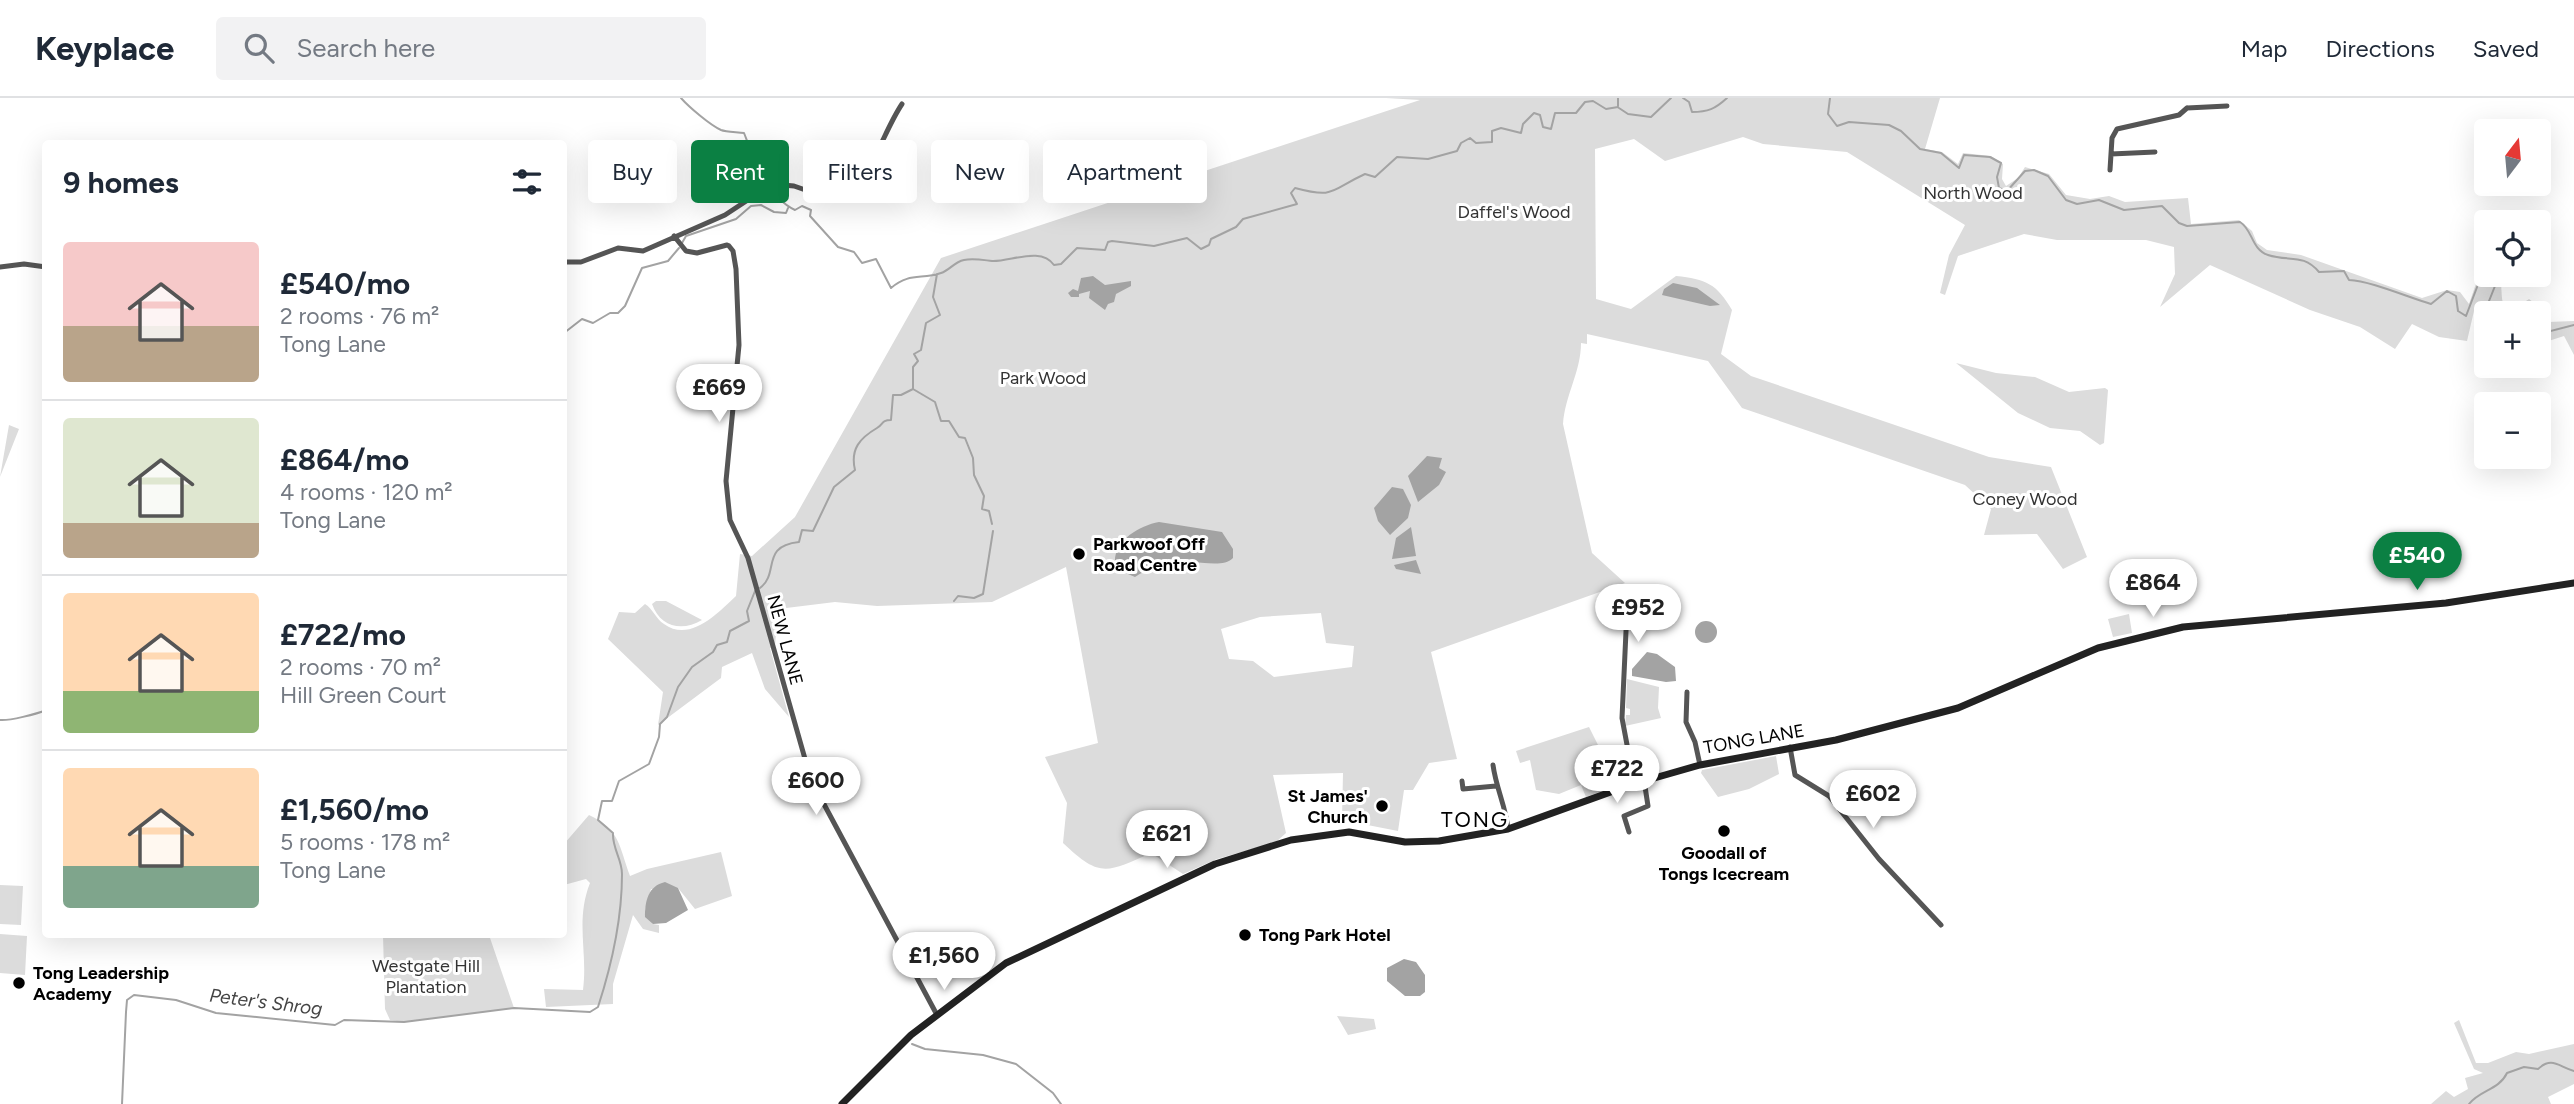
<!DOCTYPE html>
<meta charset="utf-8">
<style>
:root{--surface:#fff;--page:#f2f2f3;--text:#1f2937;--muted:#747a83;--line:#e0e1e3;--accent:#0b8043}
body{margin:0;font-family:Figtree,sans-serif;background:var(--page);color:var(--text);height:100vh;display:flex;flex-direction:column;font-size:26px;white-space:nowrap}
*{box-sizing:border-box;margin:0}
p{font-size:23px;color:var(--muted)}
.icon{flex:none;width:38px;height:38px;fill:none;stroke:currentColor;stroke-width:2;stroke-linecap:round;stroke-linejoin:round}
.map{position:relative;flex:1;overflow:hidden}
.sheet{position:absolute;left:42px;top:42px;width:525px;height:798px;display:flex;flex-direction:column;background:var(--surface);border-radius:7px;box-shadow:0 7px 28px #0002}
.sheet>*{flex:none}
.guide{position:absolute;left:588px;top:42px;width:665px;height:63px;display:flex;gap:14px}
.needle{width:46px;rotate:16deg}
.controls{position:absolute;left:2474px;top:21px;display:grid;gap:14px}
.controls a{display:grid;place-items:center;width:77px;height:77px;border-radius:7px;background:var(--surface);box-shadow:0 7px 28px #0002;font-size:35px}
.price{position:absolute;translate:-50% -60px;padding:0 16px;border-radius:24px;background:#fff;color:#222;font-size:23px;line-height:46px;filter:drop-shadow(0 2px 4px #0008)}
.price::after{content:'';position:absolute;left:50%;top:42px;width:21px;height:16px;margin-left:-10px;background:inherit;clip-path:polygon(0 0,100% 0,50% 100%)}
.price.current{background:var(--accent);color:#fff}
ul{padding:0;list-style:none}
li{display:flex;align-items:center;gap:21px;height:175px;padding:0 21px}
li+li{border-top:2px solid var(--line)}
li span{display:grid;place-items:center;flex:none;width:196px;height:140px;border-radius:7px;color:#555}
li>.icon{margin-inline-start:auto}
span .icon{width:84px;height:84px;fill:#fffc;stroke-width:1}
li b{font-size:30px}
h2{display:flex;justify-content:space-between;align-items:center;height:84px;padding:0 21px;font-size:30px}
.pill{padding:0 24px;border-radius:7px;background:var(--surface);box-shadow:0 7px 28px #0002;font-size:24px;line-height:63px}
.pill.current{background:var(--accent);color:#fff}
header{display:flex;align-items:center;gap:42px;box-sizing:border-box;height:98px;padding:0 35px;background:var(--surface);border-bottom:2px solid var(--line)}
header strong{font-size:33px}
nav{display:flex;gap:38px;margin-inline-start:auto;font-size:24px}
.search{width:490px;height:63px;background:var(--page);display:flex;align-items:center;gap:18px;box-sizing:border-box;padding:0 24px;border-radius:7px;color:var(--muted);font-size:26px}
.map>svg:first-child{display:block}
.green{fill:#dcdcdc;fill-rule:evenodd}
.water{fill:#a3a3a3}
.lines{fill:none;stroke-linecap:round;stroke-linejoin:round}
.stream{stroke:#a3a3a3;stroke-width:2}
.street{stroke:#555;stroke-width:5}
.secondary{stroke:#222;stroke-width:7}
.poi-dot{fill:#000;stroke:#fff;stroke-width:2.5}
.labels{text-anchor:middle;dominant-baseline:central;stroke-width:6;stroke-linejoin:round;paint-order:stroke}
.park-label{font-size:18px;fill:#333;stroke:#fff}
.poi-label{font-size:18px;font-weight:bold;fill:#000;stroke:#fff;text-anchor:start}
.street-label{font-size:18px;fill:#000;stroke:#fff}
.water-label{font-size:19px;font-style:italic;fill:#444;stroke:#fff}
.quarter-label{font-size:21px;letter-spacing:2px;fill:#000;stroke:#fff}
</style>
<header>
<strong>Keyplace</strong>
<div class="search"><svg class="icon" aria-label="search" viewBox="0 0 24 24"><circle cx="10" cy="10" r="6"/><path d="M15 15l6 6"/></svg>Search here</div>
<nav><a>Map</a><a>Directions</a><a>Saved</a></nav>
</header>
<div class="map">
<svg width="2574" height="1006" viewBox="0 0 2574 1006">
<rect width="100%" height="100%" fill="#fff"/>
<path class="green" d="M 1386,0 L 1940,0 L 1925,51 L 1942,54 L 1958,66 L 1963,55 L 1991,58 L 2003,66 L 2002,81 L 2006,88 L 2018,80 L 2025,69 L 2049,76 L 2066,97 L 2090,101 L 2109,98 L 2125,104 L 2188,100 L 2191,126 L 2239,122 L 2252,133 L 2257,145 L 2267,152 L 2301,157 L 2422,200 L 2447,192 L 2460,194 L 2469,206 L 2479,177 L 2498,177 C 2504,186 2499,199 2505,210 L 2514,211 L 2529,201 L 2545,214 L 2548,224 L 2574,223 L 2574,257 L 2564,238 L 2539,246 L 2539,215 L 2491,215 L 2482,211 L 2474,213 L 2467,243 L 2439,239 L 2412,226 L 2395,251 L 2360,229 L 2310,212 L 2210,167 L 2160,209 L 2175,176 L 2174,149 L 2146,142 L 2057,142 L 2024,136 L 1958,158 L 1945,197 L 1940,195 L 1949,157 L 1965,127 L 1847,54 L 1763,46 L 1743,39 L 1665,63 L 1634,41 L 1595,51 L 1596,201 L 1631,211 L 1676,178 C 1706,181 1717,186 1732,212 L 1721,256 L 1751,278 L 1989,359 L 2051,369 L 2087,459 L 2063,471 L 2037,436 L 1984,437 L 1991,411 L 1965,387 L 1742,310 L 1708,263 L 1587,236 L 1587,246 L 1581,245 C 1581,274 1565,297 1563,326 L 1592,455 L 1625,485 L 1431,554 L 1457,661 L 1429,665 L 1413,692 L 1404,692 L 1398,733 L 1342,722 L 1343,675 L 1273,677 L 1286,735 L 1276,744 L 1217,761 L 1183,776 L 1151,755 C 1106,775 1100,780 1063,745 L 1067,705 L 1045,659 L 1098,645 L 1066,469 L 992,504 L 877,508 L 835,504 L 778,511 L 775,548 L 770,550 L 789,619 L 765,591 L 752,555 L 722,569 L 721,580 L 658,627 L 663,594 L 608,541 L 619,514 L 635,515 L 645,506 C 653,511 656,521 664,526 C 690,545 718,515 736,498 L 740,456 L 752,458 L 795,419 L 941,160 L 1420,2 ZM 1321,515 L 1326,545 L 1354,548 L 1352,569 L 1274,579 L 1253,563 L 1229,561 L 1221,531 L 1260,519 Z
M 1956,265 L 1996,275 L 2035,279 L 2069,294 L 2105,290 L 2108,292 L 2104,345 L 2100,347 L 2080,333 L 2050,330 L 2018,315 Z
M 9,327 L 19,331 L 0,379 Z
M 656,503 L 666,503 L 702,522 C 682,534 660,529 652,506 Z
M 2129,516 L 2132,535 L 2113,539 L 2108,521 Z
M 1627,581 L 1659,589 L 1658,610 L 1661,620 L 1625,628 L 1626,617 L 1630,617 L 1630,611 L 1626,610 Z
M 1589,629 L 1618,687 L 1586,699 L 1581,687 L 1559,696 L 1536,692 L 1530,662 L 1520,665 L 1516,653 Z
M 1776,658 L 1779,676 L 1749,691 L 1718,699 L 1701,675 L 1702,672 Z
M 589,717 C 620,731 619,748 630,778 L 647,771 L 721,754 L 732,798 L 695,811 L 678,790 L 651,791 L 645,812 L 653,826 L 659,827 L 659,835 L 643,831 L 633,817 L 613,886 L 613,906 L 546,909 L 544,891 L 583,892 C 588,854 575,823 590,785 L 586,781 L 564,787 L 564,746 Z
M 0,787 L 23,788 L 21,827 L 0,826 Z
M 0,836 L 27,838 L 25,877 L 0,875 Z
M 383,837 L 489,837 L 514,910 L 404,924 L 390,922 L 385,911 Z
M 1337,918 L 1374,921 L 1376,931 L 1348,937 Z
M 2459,922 L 2476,965 L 2488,965 L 2516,954 L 2529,956 L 2574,946 L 2574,986 L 2548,999 L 2551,1006 L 2431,1006 L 2446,993 L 2454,999 L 2468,991 L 2465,980 L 2483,975 L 2474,971 L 2454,925 Z"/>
<path class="water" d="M 1093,178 L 1105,187 L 1131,183 L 1131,188 L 1116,196 L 1114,204 L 1108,206 L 1105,212 L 1089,200 L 1090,193 L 1079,196 L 1079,199 L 1071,199 L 1068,195 L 1073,191 L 1078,193 L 1081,180 Z
M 1673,185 L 1697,190 L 1720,207 L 1710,208 L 1662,197 L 1664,191 Z
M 1427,358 L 1442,360 L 1439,370 L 1446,374 L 1439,387 L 1418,404 L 1408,378 Z
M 1392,389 L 1403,391 L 1411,407 L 1408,420 L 1390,437 L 1378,423 L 1374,410 Z
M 1159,424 L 1222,434 L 1233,451 L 1233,460 C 1222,471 1198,462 1183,464 C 1167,466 1148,470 1135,479 L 1116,471 C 1109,446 1137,428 1159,424 Z
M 1411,429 L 1416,458 L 1392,461 L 1396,440 Z
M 1416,462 L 1421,476 L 1396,471 L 1394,467 Z
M1695 534a11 11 0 1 1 22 0a11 11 0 1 1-22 0Z
M 1647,554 L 1657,556 L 1675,569 L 1676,583 L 1666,584 L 1632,578 L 1632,571 Z
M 665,784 L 678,790 L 688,812 L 666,825 L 653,826 L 645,819 C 645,803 648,788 665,784 Z
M 1404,861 L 1416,864 L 1425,877 L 1425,894 L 1420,898 L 1405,898 L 1387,883 L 1387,870 Z"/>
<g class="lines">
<path class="stream" d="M 681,0 C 689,9 710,27 721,32 C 726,34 737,34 744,35 C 754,60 768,100 795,112 L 802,108 L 811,112 L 810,118 L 838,149 L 854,154 L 862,165 L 876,161 L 891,190 C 910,174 921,182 941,175 C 950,172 954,164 964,162 C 973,160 983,162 992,163 C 1010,164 1041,148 1054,167 L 1061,166 L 1077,150 L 1105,152 L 1108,144 L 1112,143 L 1154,148 L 1187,140 L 1201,151 L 1209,147 L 1211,141 L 1236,129 L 1243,121 L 1297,106 L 1291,95 L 1295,90 C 1336,101 1330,92 1365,76 L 1375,79 L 1397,59 L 1428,61 L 1457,53 L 1461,45 L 1470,40 L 1476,45 L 1492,44 L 1492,33 L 1501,30 L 1521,35 L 1523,26 L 1534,15 L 1540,17 L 1543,29 L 1551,31 L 1555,15 L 1576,15 L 1585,4 L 1593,3 L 1606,11 L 1618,9
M 1683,0 L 1689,4 L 1692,14 C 1708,14 1715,11 1727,0
M 1830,0 L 1828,16 L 1837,28 L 1849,24 L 1889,27 L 1901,33 L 1920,51 L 1941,55 L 1959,70 L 1964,57 L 1990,59 L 2001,65 L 1997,79 L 1999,90 L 2007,93 L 2025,73 L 2034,72 L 2048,78 L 2066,102 L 2077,106 L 2099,102 L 2124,112 L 2162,108 L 2179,125 L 2187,128 L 2240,124 C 2253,132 2251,151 2268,157 C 2289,164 2303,155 2319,174 L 2344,173 L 2349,182 C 2371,183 2407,199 2431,206 L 2447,193 L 2456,198 L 2458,213 L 2466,218 L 2479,184 L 2489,177 L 2497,183 L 2489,203 L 2496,215
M 1618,8 L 1618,0
M 1619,10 L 1628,16 L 1651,19 L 1671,0
M 682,145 L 686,138 L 736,121 L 751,108 L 761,107 L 774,114 L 786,115 L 788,110
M 2521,215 L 2529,206 L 2538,215
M 564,235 L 582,221 L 593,225 L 610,215 L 618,215 L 625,208 L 642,170 L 668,163 L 679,150
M 2539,236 L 2574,227
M 913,291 L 935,304 L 941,323 L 949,323 L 959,339 L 965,340 L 973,360 L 974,377 L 984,398 L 982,411 L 989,413 L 992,426
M 760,490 C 780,475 760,448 799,444 L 802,432 L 813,433 L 834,389 L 855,372 C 850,351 860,340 877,330 C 884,326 881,322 891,322 L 893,297 L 901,297 L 913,291 L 913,269 L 918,263 L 914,256 L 921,252 L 926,225 L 940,217 L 933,199 L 937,176
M 954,503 L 958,498 L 974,500 L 983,496 L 993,433
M 0,622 C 9,623 37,616 46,612
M 912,946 L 925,951 L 983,957 L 1016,966 L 1053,995 L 1061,1006
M 122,1006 L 126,914 L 127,902 L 134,897 L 176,902 L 216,915 L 335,927 L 344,922 L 404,924 L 514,910 L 590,914 L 598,909 C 612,866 622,821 622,776 C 622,761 612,750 613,735 L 598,722 L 602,703 L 612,703 L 619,683 L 649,666 L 659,639 L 660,626 L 667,619 L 678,589 L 692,569 L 713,554 L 717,547 L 727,544 L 730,533 L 749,523 L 747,513 L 755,493
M 2469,1006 C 2480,992 2499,992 2507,975 L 2524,969 L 2538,971 C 2552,958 2559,969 2574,973"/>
<path class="street" d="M 2187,10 L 2227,8
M 2111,56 L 2155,54
M 2110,72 L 2112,40 L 2117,31 L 2179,17 L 2187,10
M 674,138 L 686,153 L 697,155 L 727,147
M 729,148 L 733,153 L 736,171 L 739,247 L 726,383 L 730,422 L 748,460 L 811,682 L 937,917
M 564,164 L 581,164 L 618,150 L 643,153 L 725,117 L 772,86 L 794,88 L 834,102 C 871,87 881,37 902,6
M 0,169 L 24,166 L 46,169
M 1628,490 L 1622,620 L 1631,668 L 1630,687
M 1687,594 L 1686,624 L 1695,644 L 1700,667
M 1790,649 L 1795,677 L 1829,698 L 1879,761 L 1941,827
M 1493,667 C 1496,690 1506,709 1508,731
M 1462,683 L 1463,691 L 1496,688
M 1629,734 L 1624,718 L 1648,708 L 1644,682"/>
<path class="secondary" d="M 842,1006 L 911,937 L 1006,865 L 1215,766 L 1291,742 L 1349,734 L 1405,744 L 1439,743 L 1508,731 L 1630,687 L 1700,667 L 1836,642 L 1958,610 L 2098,550 L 2183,529 L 2446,505 L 2574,485"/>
</g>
<g class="poi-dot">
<circle cx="1079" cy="456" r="7"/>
<circle cx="1382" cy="708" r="7"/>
<circle cx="1724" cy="733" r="7"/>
<circle cx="1245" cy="837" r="7"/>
<circle cx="19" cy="885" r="7"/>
</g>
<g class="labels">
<g class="park-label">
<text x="1973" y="95">North Wood</text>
<text x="1514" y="114">Daffel's Wood</text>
<text x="1043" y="280">Park Wood</text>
<text x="2025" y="401">Coney Wood</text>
<text x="426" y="868">Westgate Hill<tspan x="426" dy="21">Plantation</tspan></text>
</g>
<g class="poi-label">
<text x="1093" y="446">Parkwoof Off<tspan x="1093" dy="21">Road Centre</tspan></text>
<text x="1368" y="698" text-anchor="end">St James'<tspan x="1368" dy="21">Church</tspan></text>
<text x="1724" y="755" text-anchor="middle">Goodall of<tspan x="1724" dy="21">Tongs Icecream</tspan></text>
<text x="1259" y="837">Tong Park Hotel</text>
<text x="33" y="875">Tong Leadership<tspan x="33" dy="21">Academy</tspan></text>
</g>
<g class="street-label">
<text transform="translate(785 542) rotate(75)">NEW LANE</text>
<text transform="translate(1754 641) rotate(-10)">TONG LANE</text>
</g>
<g class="water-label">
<text transform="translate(266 904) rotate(7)">Peter's Shrog</text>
</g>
<g class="quarter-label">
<text x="1475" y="721">TONG</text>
</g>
</g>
</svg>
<div class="controls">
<a><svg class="needle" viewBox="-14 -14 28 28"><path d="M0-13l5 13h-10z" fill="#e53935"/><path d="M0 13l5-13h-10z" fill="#747a83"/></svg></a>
<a><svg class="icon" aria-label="locate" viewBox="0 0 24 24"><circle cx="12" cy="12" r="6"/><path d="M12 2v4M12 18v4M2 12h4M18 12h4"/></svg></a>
<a>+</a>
<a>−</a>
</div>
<b class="price" style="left:719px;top:326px">£669</b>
<b class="price current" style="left:2417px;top:494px">£540</b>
<b class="price" style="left:2153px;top:521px">£864</b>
<b class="price" style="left:1638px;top:546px">£952</b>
<b class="price" style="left:1617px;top:707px">£722</b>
<b class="price" style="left:816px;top:719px">£600</b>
<b class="price" style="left:1873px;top:732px">£602</b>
<b class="price" style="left:1167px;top:772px">£621</b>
<b class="price" style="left:944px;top:894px">£1,560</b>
<div class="guide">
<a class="pill">Buy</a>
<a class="pill current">Rent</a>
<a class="pill">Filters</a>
<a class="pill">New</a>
<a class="pill">Apartment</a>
</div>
<section class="sheet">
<h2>9 homes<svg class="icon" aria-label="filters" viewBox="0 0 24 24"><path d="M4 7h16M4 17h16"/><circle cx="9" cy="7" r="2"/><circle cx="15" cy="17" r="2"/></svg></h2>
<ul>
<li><span style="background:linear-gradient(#f6c9c9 60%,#b9a48a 0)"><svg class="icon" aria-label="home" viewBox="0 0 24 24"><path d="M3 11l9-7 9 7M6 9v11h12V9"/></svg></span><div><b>£540/mo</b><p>2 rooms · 76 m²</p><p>Tong Lane</p></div></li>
<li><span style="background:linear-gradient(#dfe7d0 75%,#b9a48a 0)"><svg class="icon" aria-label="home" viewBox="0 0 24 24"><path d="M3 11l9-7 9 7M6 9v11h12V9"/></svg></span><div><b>£864/mo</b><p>4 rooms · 120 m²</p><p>Tong Lane</p></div></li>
<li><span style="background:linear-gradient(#ffd9b3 70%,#8fb573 0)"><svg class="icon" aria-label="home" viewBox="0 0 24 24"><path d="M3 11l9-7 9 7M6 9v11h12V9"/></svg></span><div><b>£722/mo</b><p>2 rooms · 70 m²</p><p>Hill Green Court</p></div></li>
<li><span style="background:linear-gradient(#ffd9b3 70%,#7fa58c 0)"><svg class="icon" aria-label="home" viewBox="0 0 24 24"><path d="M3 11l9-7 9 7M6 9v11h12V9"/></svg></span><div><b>£1,560/mo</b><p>5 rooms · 178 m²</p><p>Tong Lane</p></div></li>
</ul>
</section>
</div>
